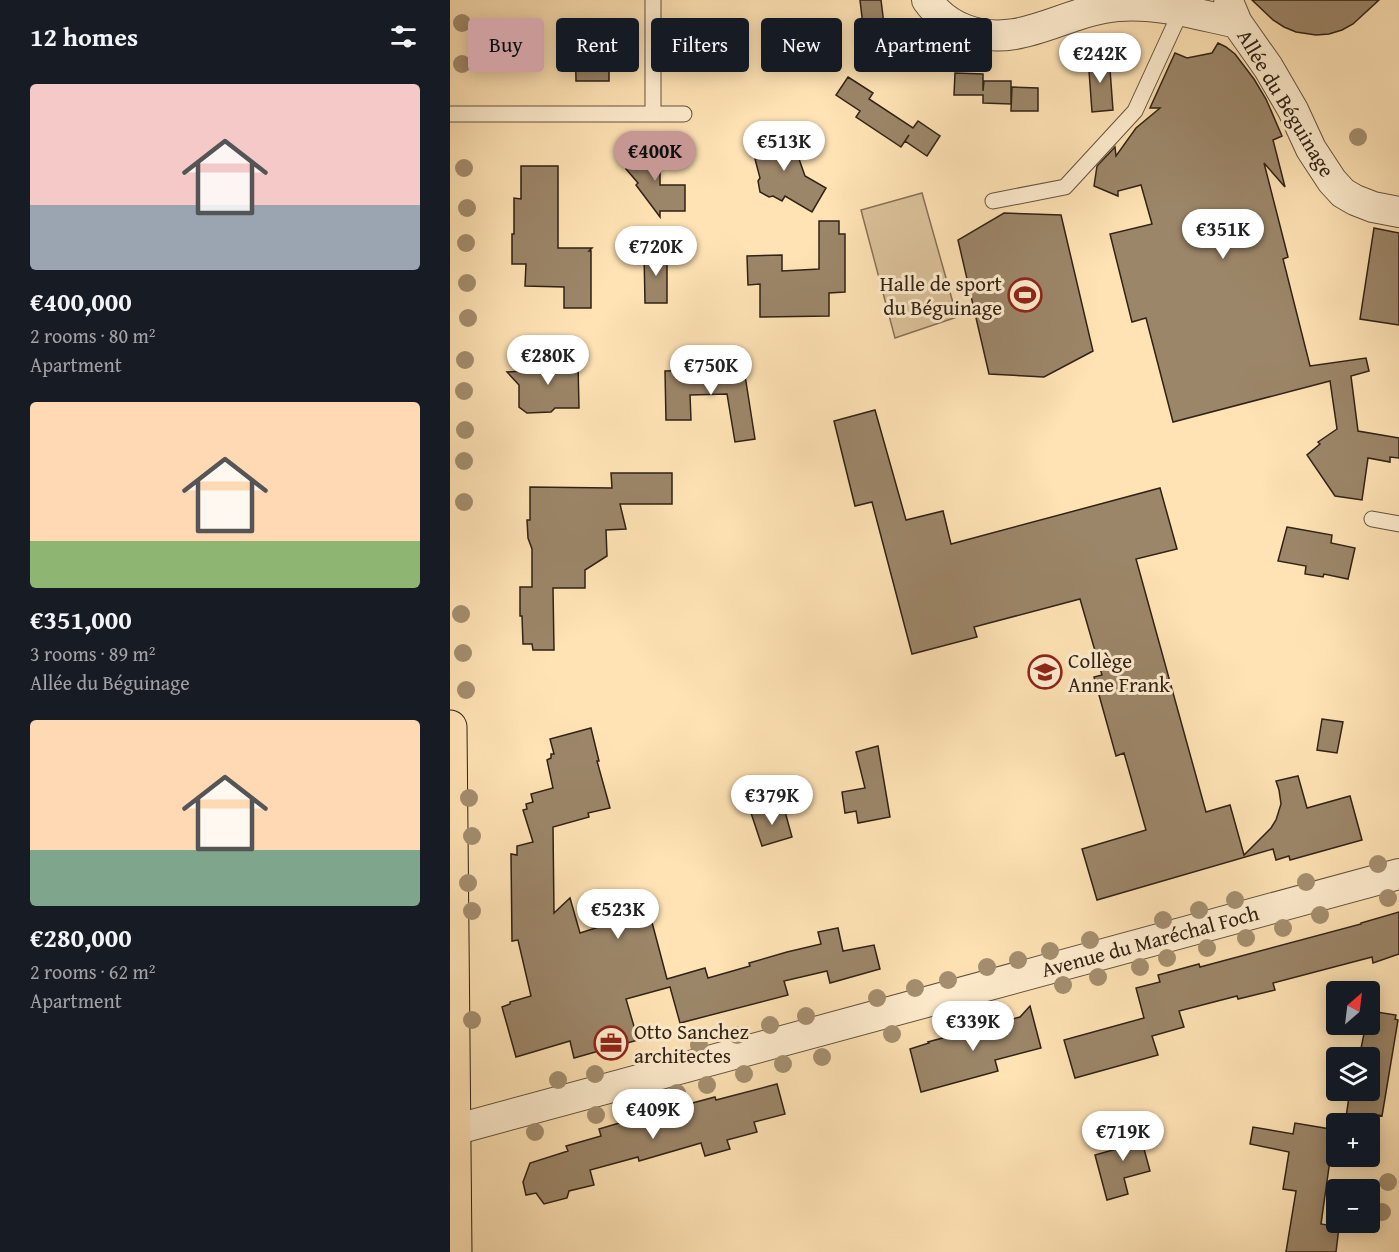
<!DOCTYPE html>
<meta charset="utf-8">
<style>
:root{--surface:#171b24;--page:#242831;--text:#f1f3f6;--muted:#9ea1a6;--accent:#c59692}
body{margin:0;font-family:"Gentium Book Plus",serif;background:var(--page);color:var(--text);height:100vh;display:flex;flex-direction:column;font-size:22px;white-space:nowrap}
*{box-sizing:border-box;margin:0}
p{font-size:20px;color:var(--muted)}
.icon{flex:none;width:33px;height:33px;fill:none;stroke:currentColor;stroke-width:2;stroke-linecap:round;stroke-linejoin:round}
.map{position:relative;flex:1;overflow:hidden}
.drawer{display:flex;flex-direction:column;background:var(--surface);width:450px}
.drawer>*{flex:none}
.hud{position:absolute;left:18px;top:18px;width:570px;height:54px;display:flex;gap:12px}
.needle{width:39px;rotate:28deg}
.tools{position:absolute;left:876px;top:981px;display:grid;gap:12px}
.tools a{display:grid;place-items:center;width:54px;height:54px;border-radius:6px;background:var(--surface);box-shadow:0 3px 15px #0003;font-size:30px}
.price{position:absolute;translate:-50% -51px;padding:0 14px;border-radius:21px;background:#fff;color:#222;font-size:20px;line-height:39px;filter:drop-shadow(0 2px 3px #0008)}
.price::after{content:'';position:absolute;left:50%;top:36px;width:18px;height:14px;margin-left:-9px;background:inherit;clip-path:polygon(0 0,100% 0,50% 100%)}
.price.current{background:var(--accent);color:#111}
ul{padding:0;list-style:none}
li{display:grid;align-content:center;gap:12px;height:318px;padding:0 30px}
li span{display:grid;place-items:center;height:186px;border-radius:6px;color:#555}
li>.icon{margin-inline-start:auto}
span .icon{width:108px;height:108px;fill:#fffc;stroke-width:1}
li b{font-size:26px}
h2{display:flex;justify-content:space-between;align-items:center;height:72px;padding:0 30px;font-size:26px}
.tag{padding:0 21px;border-radius:6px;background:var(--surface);box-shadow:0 3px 15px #0003;font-size:21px;line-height:54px}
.tag.current{background:var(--accent);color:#111}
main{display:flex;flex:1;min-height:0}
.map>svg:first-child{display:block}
.green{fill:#dcc29a;stroke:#867258;stroke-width:1.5}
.building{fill:#9c8669;stroke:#302216;stroke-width:1.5}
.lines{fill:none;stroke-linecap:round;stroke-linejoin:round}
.lane-casing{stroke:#64523e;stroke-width:17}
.street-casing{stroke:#64523e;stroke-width:32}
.primary-casing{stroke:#302216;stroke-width:35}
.lane{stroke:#ffedcf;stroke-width:15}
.street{stroke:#ffedcf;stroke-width:30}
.primary{stroke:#ffe3b5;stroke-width:33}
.tree{fill:#a58f70}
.labels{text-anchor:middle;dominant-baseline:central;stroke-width:6;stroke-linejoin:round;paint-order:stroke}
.street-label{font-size:21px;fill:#302216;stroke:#ffedcf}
.poi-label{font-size:21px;fill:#302216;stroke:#ffedcf;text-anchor:start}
</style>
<main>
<section class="drawer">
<h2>12 homes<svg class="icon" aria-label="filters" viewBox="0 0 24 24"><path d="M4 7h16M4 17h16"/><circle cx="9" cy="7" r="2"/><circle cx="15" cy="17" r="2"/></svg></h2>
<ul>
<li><span style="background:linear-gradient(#f6c9c9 65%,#9aa5b1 0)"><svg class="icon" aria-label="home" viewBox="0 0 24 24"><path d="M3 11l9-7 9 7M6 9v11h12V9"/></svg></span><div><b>€400,000</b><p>2 rooms · 80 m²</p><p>Apartment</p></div></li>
<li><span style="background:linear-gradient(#ffd9b3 75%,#8fb573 0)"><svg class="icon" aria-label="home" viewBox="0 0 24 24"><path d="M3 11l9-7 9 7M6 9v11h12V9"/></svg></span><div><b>€351,000</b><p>3 rooms · 89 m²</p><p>Allée du Béguinage</p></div></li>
<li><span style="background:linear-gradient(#ffd9b3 70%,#7fa58c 0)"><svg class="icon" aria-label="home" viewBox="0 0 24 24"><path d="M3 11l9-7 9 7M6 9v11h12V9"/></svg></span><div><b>€280,000</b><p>2 rooms · 62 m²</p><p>Apartment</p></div></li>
</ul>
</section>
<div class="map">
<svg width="949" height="1252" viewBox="0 0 949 1252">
<rect width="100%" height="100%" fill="#ffe3b5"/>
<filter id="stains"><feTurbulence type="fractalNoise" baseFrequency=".00333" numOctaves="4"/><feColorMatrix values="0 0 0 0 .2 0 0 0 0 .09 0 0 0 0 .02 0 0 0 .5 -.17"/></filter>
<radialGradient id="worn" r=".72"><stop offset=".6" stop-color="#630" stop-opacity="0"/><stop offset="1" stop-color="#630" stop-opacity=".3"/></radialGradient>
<path class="green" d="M 472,193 L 507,317 L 445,338 L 411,210 Z"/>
<path class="building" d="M 410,0 L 431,0 L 436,41 L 415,43 Z
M 802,0 L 929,0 L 903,24 L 892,30 L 879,34 L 866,35 L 846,32 L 834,27 L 823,20 Z
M 125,23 L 159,23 L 159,81 L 126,81 Z
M 768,43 L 776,47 L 785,54 L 804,79 L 816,99 L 832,136 L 823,140 L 835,187 L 814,163 L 838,257 L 833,259 L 860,366 L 916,358 L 919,371 L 901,376 L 908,431 L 949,438 L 949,458 L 940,457 L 940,462 L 918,458 L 912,500 L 885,496 L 857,455 L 870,444 L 868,442 L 887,429 L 880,381 L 723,422 L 696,318 L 682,322 L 660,234 L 702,224 L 691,185 L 668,191 L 668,196 L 644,186 L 647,166 L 665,147 L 666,156 L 686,128 L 710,108 L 700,108 L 725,53 L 737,58 L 762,53 Z
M 659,56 L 663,110 L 642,112 L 638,57 Z
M 505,73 L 533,74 L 533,91 L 534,81 L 561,81 L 561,104 L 533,103 L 533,95 L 504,95 Z
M 398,77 L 423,93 L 419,99 L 463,128 L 468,121 L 490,136 L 477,156 L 455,141 L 459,135 L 451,147 L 406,117 L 410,111 L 386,95 Z
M 562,87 L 588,88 L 588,111 L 561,111 Z
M 328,131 L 332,142 L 342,139 L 355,176 L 376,188 L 362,212 L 335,196 L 332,201 L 323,196 L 319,197 L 310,192 L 308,181 L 310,178 L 305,159 L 308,158 L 303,137 Z
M 210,150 L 210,185 L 235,185 L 235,211 L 210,211 L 210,217 L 186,185 L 188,183 L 176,169 L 176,157 L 181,151 Z
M 71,166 L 108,166 L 108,248 L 142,248 L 139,251 L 141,251 L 141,308 L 114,308 L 114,287 L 75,286 L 76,264 L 62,264 L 62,234 L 64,234 L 64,198 L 71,199 Z
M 554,213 L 611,215 L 643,351 L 594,377 L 539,374 L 508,240 Z
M 369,221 L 389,221 L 389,234 L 395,234 L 395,292 L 379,293 L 379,316 L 310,317 L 310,284 L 298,285 L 297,256 L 332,255 L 332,271 L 369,269 Z
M 924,228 L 949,233 L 949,325 L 910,319 Z
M 194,252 L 217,252 L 217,303 L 195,303 Z
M 87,359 L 111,360 L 111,365 L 128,364 L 129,408 L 105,408 L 101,412 L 77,413 L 69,407 L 69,385 L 57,372 L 73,371 L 74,365 L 87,365 Z
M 294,369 L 305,439 L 285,442 L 277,394 L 240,395 L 241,420 L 216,420 L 215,371 Z
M 425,410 L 456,520 L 493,511 L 501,544 L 710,488 L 727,549 L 686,559 L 756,812 L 780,805 L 794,855 L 821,828 L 826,820 L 831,804 L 829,790 L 826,781 L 848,776 L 857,808 L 900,796 L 912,840 L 840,860 L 839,856 L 826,860 L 823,849 L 647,900 L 632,849 L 696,830 L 674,753 L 666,756 L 644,677 L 652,675 L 630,599 L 524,627 L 527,637 L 462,654 L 422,502 L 405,506 L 384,421 Z
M 161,473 L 222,473 L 222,504 L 170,504 L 176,529 L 156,530 L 157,556 L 135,570 L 135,588 L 103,588 L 104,650 L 83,650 L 82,644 L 73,644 L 72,616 L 70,616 L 70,587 L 82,587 L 82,549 L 78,538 L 77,520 L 80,520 L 80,487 L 162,488 Z
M 837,527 L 882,535 L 881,543 L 905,548 L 898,579 L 874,574 L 873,577 L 855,574 L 856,566 L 828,561 Z
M 872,719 L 893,722 L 887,753 L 867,750 Z
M 141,728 L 149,761 L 147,761 L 160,808 L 138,813 L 139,817 L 103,827 L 104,913 L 120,898 L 130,933 L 199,911 L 217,979 L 255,968 L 258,978 L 300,966 L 299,963 L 337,952 L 371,944 L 368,932 L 388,928 L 393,951 L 424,945 L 430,969 L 380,983 L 377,971 L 334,981 L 338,995 L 230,1023 L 220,987 L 176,999 L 188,1040 L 124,1058 L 120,1041 L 66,1057 L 52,1007 L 60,1004 L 60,1002 L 81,996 L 68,940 L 62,941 L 61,854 L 67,855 L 67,846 L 83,842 L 73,810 L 77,809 L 76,804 L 83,802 L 81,794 L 103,788 L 97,760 L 101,758 L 101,754 L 104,754 L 100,739 Z
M 428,746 L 440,817 L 408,823 L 406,811 L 395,813 L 392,792 L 415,788 L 406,752 Z
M 320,807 L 321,811 L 334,808 L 342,837 L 312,846 L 301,813 Z
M 949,912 L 949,954 L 923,963 L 922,957 L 823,983 L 825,990 L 788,999 L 787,996 L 729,1011 L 734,1027 L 702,1036 L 708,1055 L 625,1078 L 614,1040 L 694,1018 L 686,988 L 710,982 L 708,975 L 749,964 L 750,967 L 911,924 L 911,923 Z
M 580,1006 L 591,1048 L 545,1060 L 548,1071 L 471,1092 L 460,1049 L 479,1043 L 478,1042 L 570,1017 Z
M 920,1011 L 946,1015 L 945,1019 L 948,1020 L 932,1116 L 929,1115 L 922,1166 L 880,1160 L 871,1224 L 889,1227 L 886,1252 L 836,1252 L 846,1191 L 833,1189 L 839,1152 L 800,1144 L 803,1127 L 843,1134 L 845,1123 L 886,1130 L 886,1156 L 920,1156 L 920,1124 L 895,1124 L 900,1090 L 920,1090 L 920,1058 L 909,1058 L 916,1024 L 920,1024 Z
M 327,1084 L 335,1114 L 304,1122 L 307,1132 L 277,1140 L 280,1149 L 255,1156 L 251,1143 L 189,1161 L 188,1157 L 140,1170 L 144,1185 L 119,1191 L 117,1198 L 94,1204 L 86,1193 L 76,1195 L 73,1182 L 80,1163 L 118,1151 L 116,1146 L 151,1136 L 149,1129 L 176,1121 L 192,1112 L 197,1118 L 205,1113 L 265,1097 L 266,1100 Z
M 687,1123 L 700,1171 L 674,1178 L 678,1194 L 657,1200 L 645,1155 L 670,1148 L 665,1128 Z"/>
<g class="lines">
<defs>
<path id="lane" d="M 203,0 L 203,114
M 0,114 L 234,114
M 543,201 L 615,187 L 685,111 L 731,11
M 922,519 L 949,524"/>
<path id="street" d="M 477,0 C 487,14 499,24 516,30 C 570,50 615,10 668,6 C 709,3 747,14 787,23
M 779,4 L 787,23 L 818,67 L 843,110 L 861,149 L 882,181 L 893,193 L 905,200 L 923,207 L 949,212
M 0,1131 L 949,874"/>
<path id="primary" d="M 0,727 L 5,1252"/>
</defs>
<use href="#lane" class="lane-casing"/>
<use href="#street" class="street-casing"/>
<use href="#primary" class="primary-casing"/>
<use href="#lane" class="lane"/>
<use href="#street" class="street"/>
<use href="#primary" class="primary"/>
</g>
<g class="tree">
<circle cx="12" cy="23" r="9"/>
<circle cx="12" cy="64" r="9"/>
<circle cx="908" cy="137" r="9"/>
<circle cx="14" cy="168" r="9"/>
<circle cx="17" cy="208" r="9"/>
<circle cx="16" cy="243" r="9"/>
<circle cx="17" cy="283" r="9"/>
<circle cx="18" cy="318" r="9"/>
<circle cx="15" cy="360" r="9"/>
<circle cx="14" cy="391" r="9"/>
<circle cx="15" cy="430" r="9"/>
<circle cx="14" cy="461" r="9"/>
<circle cx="14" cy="502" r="9"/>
<circle cx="11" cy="614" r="9"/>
<circle cx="13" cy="653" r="9"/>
<circle cx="16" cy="690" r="9"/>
<circle cx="19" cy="798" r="9"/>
<circle cx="22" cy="836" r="9"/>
<circle cx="928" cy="864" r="9"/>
<circle cx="856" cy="882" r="9"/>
<circle cx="18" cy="883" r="9"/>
<circle cx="938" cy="898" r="9"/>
<circle cx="785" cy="900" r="9"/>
<circle cx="749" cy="910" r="9"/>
<circle cx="22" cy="911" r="9"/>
<circle cx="870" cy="915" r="9"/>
<circle cx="713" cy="920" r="9"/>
<circle cx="833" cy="928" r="9"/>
<circle cx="796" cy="938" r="9"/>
<circle cx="640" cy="940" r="9"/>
<circle cx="757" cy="948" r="9"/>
<circle cx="600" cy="951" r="9"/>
<circle cx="717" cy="958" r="9"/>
<circle cx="568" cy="960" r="9"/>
<circle cx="537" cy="967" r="9"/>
<circle cx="690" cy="967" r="9"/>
<circle cx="648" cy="977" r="9"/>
<circle cx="498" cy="980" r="9"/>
<circle cx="613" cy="985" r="9"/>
<circle cx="465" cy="988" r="9"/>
<circle cx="427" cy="998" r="9"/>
<circle cx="356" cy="1016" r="9"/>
<circle cx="506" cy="1016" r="9"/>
<circle cx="22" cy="1020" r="9"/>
<circle cx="320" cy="1025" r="9"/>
<circle cx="442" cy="1034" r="9"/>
<circle cx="287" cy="1035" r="9"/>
<circle cx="249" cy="1045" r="9"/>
<circle cx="372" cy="1057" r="9"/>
<circle cx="333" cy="1064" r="9"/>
<circle cx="145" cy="1074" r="9"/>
<circle cx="294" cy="1074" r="9"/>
<circle cx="108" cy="1080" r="9"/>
<circle cx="257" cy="1085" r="9"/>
<circle cx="227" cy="1093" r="9"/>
<circle cx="192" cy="1103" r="9"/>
<circle cx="146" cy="1115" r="9"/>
<circle cx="85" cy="1132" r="9"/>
<circle cx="938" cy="1182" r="9"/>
<circle cx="932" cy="1212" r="9"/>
</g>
<defs>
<symbol id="stadium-ring" viewBox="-11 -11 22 22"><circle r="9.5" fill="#ffedcf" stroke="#8f2418" stroke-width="1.5"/><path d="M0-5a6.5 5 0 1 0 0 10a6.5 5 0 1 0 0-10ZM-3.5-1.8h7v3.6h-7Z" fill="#8f2418"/></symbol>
<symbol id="school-ring" viewBox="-11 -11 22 22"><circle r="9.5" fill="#ffedcf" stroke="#8f2418" stroke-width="1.5"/><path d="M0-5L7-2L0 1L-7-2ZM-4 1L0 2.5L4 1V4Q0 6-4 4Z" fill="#8f2418"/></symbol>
<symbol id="office-ring" viewBox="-11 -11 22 22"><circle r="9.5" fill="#ffedcf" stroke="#8f2418" stroke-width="1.5"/><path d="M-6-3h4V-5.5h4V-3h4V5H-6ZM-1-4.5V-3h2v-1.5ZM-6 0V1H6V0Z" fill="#8f2418"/></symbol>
</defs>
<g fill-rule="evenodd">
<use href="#stadium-ring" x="556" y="276" width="38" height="38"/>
<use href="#school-ring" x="576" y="653" width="38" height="38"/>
<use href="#office-ring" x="142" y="1024" width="38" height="38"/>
</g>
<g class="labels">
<g class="street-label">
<text transform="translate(836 103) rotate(59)">Allée du Béguinage</text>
<text transform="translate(700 941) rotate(-15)">Avenue du Maréchal Foch</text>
</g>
<g class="poi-label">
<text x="552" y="283" text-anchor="end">Halle de sport<tspan x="552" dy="24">du Béguinage</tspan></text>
<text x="618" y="660">Collège<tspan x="618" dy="24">Anne Frank</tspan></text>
<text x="184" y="1031">Otto Sanchez<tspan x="184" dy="24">architectes</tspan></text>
</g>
</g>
<rect width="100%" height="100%" filter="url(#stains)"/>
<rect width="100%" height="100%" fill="url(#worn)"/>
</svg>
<div class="tools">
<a><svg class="needle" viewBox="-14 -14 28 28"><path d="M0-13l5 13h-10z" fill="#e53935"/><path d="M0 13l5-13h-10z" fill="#9ea1a6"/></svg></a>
<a><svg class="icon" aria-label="layers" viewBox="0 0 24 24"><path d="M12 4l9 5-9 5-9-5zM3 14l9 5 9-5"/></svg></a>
<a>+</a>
<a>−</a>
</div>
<b class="price" style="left:650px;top:84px">€242K</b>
<b class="price" style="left:334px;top:172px">€513K</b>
<b class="price current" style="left:205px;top:182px">€400K</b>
<b class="price" style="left:773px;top:260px">€351K</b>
<b class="price" style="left:206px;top:277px">€720K</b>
<b class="price" style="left:98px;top:386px">€280K</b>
<b class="price" style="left:261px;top:396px">€750K</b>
<b class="price" style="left:322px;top:826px">€379K</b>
<b class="price" style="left:168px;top:940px">€523K</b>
<b class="price" style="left:523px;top:1052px">€339K</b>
<b class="price" style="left:203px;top:1140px">€409K</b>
<b class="price" style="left:673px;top:1162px">€719K</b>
<div class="hud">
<a class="tag current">Buy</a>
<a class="tag">Rent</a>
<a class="tag">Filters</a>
<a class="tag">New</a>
<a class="tag">Apartment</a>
</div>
</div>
</main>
